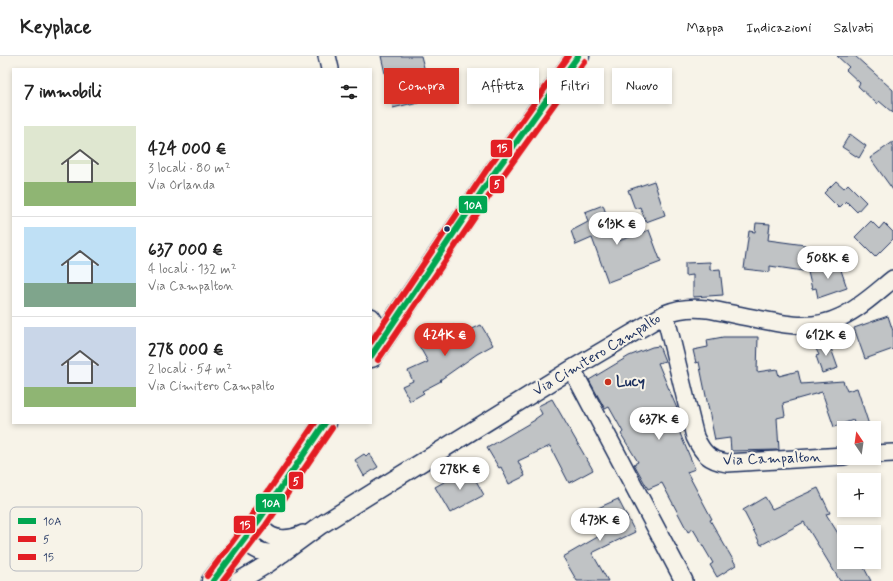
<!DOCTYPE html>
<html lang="it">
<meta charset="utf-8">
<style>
:root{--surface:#fff;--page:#f2f2f2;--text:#222;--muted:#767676;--line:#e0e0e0;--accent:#d93025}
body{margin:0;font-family:Mynerve,sans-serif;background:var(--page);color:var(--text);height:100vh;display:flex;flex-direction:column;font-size:15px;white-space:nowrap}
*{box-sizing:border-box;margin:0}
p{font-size:13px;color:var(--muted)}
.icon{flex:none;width:22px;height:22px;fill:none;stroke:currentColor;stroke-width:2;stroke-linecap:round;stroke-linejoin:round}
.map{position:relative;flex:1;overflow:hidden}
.details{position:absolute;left:12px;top:12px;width:360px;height:356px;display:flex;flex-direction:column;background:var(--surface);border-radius:0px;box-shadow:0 2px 6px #0003}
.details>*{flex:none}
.guide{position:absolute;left:384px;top:12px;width:380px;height:36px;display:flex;gap:8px}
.needle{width:26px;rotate:347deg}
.buttons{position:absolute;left:837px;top:365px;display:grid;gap:8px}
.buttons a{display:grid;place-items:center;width:44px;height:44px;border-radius:0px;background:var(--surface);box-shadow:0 2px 6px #0003;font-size:20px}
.price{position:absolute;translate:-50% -34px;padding:0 9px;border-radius:14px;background:#fff;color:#222;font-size:13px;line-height:26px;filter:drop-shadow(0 1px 2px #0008)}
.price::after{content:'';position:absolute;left:50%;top:24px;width:12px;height:9px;margin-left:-6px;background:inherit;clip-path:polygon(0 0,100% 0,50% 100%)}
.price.current{background:var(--accent);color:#fff}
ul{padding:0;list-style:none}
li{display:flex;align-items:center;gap:12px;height:100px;padding:0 12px}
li+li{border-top:1px solid var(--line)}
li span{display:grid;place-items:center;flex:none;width:112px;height:80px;border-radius:0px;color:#555}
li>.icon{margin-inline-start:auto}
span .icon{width:48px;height:48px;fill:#fffc;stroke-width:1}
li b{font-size:17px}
h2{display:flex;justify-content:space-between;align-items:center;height:48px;padding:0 12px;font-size:17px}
.chip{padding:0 14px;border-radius:0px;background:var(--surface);box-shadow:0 2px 6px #0003;font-size:14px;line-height:36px}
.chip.current{background:var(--accent);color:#fff}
header{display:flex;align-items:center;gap:24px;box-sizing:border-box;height:56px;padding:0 20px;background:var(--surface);border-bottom:1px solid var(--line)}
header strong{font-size:19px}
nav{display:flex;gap:22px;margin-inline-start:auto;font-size:14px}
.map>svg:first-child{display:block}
.building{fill:#c0c3c5;stroke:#1b2f5e}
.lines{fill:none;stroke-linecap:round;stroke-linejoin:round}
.minor-casing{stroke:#1b2f5e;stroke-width:20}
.major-casing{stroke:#1b2f5e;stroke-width:25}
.minor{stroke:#f7f3e8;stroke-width:17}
.major{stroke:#f7f3e8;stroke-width:22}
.bus-1-casing{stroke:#f7f3e8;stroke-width:9}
.bus-2-casing{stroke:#f7f3e8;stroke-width:9}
.bus-3-casing{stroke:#f7f3e8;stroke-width:9}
.bus-1{stroke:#00a651;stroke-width:6}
.bus-2{stroke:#e31e24;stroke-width:6}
.bus-3{stroke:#e31e24;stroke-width:6}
.bus-dot{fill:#1b2f5e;stroke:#f7f3e8;stroke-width:1.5}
.poi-dot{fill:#c8321e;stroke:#f7f3e8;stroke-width:1.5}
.labels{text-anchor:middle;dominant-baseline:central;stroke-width:4;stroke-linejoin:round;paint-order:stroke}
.street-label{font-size:15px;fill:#1b2f5e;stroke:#f7f3e8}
.poi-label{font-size:15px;font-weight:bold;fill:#1b2f5e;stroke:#f7f3e8;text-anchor:start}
.key{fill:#f7f3e8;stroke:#b5b8bf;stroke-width:1}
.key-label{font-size:11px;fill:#1b2f5e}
.line-badge{stroke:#f7f3e8;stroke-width:1.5}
.badge-label{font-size:11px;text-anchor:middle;font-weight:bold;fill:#fff}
</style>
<header>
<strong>Keyplace</strong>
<nav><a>Mappa</a><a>Indicazioni</a><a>Salvati</a></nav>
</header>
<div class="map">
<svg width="893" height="525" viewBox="0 0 893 525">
<rect width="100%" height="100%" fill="#f7f3e8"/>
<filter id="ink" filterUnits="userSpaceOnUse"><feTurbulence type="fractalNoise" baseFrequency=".025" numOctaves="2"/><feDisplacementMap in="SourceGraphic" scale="8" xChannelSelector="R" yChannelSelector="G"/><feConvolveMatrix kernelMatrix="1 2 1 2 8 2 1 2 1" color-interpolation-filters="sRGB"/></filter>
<g filter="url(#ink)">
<path class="building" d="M 381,0 L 421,0 L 432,42 L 430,43 L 430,44 L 410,49 L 409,48 L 393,52 Z
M 837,0 L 855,0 L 893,34 L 893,57 L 879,45 L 877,48 L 858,30 L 860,27 L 846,14 L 849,11 Z
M 850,78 L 866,90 L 859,102 L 842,91 Z
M 893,86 L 893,134 L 870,102 Z
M 654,125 L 665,159 L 646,166 L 640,151 L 635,153 L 628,134 Z
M 836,125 L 844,132 L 848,128 L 866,146 L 857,156 L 846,145 L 839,152 L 824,137 Z
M 603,149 L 616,186 L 649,174 L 661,206 L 608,226 L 592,182 L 576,189 L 571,175 L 588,166 L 585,156 Z
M 871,165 L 879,173 L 884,167 L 893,176 L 893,183 L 875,201 L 855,181 Z
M 756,167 L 770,168 L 768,184 L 805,189 L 803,215 L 770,210 L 770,216 L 744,213 L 749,175 L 755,176 Z
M 838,205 L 847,232 L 818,242 L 816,232 L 812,233 L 808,216 Z
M 710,206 L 710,214 L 720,213 L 723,239 L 693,241 L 693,219 L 685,220 L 685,207 Z
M 888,260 L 893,275 L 893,293 L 865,303 L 854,272 Z
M 454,269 L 459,277 L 464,275 L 464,277 L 481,269 L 493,289 L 477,298 L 440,324 L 441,325 L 422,335 L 424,337 L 410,345 L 402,330 L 413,325 L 408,315 L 428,306 L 417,286 Z
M 723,281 L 758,281 L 757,316 L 777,313 L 779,320 L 798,315 L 801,328 L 843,325 L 847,335 L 857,332 L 870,372 L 856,372 L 853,364 L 834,371 L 822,336 L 783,347 L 785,360 L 777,362 L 779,394 L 731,395 L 730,382 L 715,384 L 699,306 L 696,307 L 693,294 L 708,291 L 707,284 Z
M 828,284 L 838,312 L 822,317 L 816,300 L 819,299 L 814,289 Z
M 659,290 L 665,305 L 658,307 L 678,355 L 680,361 L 678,362 L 682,374 L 679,375 L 695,413 L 687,416 L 712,463 L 710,464 L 736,509 L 717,521 L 710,509 L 713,507 L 693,473 L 688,476 L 662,427 L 648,433 L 634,408 L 638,406 L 621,378 L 623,376 L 609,351 L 605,353 L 589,324 L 629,300 L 652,291 Z
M 552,343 L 593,414 L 569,427 L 550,390 L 518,405 L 525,420 L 509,428 L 501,411 L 499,412 L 487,392 L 535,364 L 535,363 L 542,358 L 538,350 Z
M 369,397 L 378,411 L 364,420 L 355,404 L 364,398 L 366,400 Z
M 469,412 L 484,439 L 450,457 L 435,431 Z
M 818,432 L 830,457 L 826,458 L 844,487 L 844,506 L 861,506 L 871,525 L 840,525 L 804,466 L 761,489 L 743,454 L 765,441 L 772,453 Z
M 618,443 L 635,476 L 592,497 L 608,525 L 577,525 L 563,501 L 601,479 L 589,456 Z"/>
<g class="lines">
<defs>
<path id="minor" d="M 327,0 L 330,13
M 665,258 L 695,381 C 703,398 709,404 727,407 L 844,400
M 371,261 L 377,270 L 386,278
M 572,313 L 684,525
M 874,398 L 893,397
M 259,464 C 260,467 261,471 263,473 C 272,486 291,484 303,478
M 244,485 C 260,497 263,498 283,497
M 239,525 L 269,507 L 321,469 L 385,429 L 572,313 L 665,258 C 679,252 691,251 707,253 C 724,256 741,260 758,263 C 788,269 812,275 841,261 C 860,252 877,236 893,223"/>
<path id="major" d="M 371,300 L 495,116 L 578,0
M 213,525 L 259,464 L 325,367"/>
</defs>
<use href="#minor" class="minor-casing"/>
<use href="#major" class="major-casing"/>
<use href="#minor" class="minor"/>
<use href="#major" class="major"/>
<defs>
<path id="bus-1" d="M 371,300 L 495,116 L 578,0
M 213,525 L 259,464 L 325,367"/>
<path id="bus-2" d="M 378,304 L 502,121 L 585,5
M 223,525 L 266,469 L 332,372"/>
<path id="bus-3" d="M 371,286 L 488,112 L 568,0
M 207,520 L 252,459 L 315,367"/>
</defs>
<use href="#bus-1" class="bus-1-casing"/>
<use href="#bus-2" class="bus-2-casing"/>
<use href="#bus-3" class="bus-3-casing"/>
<use href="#bus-1" class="bus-1"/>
<use href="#bus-2" class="bus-2"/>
<use href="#bus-3" class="bus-3"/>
</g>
</g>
<circle class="bus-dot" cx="447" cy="173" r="3.5"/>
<circle class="poi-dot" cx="608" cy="326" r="4"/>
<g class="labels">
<g class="street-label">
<text transform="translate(597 299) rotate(-31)">Via Cimitero Campalto</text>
<text transform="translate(772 403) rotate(-2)">Via Campalton</text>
</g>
<g class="poi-label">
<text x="616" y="326">Lucy</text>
</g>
</g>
<rect x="10" y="451" width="132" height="64" rx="6" class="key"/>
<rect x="18" y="462" width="18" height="6" fill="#00a651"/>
<rect x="18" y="480" width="18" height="6" fill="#e31e24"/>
<rect x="18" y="498" width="18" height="6" fill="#e31e24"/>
<g class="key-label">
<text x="43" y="469">10A</text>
<text x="43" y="487">5</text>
<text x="43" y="505">15</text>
</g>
<g class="line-badge">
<rect x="490" y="83" width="23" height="19" rx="4" fill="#e31e24"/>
<rect x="489" y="119" width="16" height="19" rx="4" fill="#e31e24"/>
<rect x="458" y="139" width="30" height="19" rx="4" fill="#00a651"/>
<rect x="288" y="415" width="16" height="19" rx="4" fill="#e31e24"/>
<rect x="255" y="437" width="31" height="20" rx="4" fill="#00a651"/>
<rect x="233" y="459" width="23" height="19" rx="4" fill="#e31e24"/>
</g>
<g class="badge-label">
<text x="502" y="96">15</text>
<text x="497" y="132">5</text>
<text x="473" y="153">10A</text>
<text x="296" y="429">5</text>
<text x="271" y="451">10A</text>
<text x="245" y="473">15</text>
</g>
</svg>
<div class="buttons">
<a><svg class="needle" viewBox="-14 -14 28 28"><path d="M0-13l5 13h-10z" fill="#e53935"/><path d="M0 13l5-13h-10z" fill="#767676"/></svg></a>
<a>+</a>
<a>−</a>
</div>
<b class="price" style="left:617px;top:190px">613K €</b>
<b class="price" style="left:828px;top:224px">508K €</b>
<b class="price current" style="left:445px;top:301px">424K €</b>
<b class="price" style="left:826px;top:301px">612K €</b>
<b class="price" style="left:659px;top:385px">637K €</b>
<b class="price" style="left:460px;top:435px">278K €</b>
<b class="price" style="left:600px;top:486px">473K €</b>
<div class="guide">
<a class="chip current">Compra</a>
<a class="chip">Affitta</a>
<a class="chip">Filtri</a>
<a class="chip">Nuovo</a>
</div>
<section class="details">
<h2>7 immobili<svg class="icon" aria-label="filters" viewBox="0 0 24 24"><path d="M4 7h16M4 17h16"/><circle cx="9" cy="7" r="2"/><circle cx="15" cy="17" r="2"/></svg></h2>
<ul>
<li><span style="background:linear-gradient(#dfe7d0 70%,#8fb573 0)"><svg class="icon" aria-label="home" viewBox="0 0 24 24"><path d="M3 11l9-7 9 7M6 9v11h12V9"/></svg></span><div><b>424 000 €</b><p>3 locali · 80 m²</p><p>Via Orlanda</p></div></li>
<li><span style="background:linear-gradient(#bfe0f5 70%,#7fa58c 0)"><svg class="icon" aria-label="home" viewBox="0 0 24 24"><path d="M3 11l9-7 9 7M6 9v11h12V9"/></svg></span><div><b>637 000 €</b><p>4 locali · 132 m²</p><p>Via Campalton</p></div></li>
<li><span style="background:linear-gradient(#c9d6e8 75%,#8fb573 0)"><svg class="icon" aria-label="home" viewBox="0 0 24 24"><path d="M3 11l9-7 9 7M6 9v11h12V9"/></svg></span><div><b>278 000 €</b><p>2 locali · 54 m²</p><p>Via Cimitero Campalto</p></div></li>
</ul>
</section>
</div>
